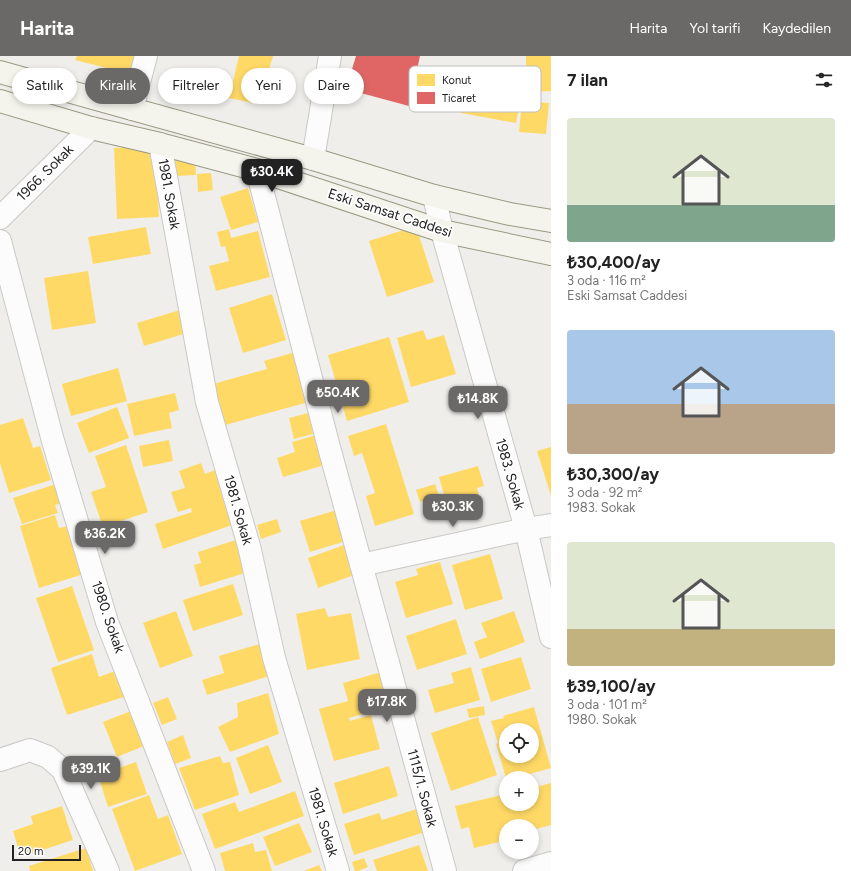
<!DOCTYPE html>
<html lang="tr">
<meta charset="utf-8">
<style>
:root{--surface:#fff;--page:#f6f6f6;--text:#222;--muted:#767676;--accent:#6a6968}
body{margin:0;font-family:Figtree,sans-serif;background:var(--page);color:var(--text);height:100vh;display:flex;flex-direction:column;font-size:15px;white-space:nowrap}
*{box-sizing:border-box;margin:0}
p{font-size:13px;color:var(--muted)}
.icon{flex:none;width:22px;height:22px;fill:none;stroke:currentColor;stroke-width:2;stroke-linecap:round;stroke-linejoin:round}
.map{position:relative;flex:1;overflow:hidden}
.drawer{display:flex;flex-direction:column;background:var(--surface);width:300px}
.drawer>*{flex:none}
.top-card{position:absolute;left:12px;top:12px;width:380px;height:36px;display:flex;gap:8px}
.controls{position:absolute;left:499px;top:667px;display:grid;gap:8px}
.controls a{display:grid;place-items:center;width:40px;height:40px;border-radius:50%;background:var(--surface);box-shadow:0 2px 6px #0003;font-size:20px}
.scale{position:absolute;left:12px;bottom:10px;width:69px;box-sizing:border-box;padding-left:4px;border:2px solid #222;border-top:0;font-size:11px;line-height:14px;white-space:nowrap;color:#222;-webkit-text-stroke:3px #fff;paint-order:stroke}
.price{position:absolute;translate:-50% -34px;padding:0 9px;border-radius:8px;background:var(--accent);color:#fff;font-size:13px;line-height:26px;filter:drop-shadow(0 1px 2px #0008)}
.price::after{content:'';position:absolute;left:50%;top:24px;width:12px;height:9px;margin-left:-6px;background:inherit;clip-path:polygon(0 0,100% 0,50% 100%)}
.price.on{background:#222;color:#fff}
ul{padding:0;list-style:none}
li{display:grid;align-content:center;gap:8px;height:212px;padding:0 16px}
li span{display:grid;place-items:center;height:124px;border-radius:4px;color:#555}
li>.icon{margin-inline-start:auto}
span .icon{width:72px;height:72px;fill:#fffc;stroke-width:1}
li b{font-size:17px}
h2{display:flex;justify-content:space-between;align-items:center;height:48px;padding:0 16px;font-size:17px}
.tag{padding:0 14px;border-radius:18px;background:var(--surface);box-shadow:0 2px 6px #0003;font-size:14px;line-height:36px}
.tag.on{background:var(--accent);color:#fff}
header{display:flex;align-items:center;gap:24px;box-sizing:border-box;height:56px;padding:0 20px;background:var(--accent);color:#fff}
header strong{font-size:19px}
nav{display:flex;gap:22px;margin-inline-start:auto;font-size:14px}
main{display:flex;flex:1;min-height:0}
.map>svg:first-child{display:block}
.homes{fill:#ffd966;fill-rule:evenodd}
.shops{fill:#e06666}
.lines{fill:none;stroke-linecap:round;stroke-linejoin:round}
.street-casing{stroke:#c9c8c7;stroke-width:24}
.secondary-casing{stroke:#999a82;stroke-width:24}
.street{stroke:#fdfcfc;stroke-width:22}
.secondary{stroke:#f4f4ed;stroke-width:22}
.labels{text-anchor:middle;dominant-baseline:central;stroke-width:4;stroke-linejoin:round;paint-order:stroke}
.street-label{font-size:14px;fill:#222;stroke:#fff}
.key{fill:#fff;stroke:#bdbdbd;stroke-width:1}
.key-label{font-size:11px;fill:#222}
</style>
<header>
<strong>Harita</strong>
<nav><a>Harita</a><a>Yol tarifi</a><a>Kaydedilen</a></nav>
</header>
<main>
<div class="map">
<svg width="551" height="815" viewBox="0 0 551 815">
<rect width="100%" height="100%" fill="#f0eeeb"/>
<path class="homes" d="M 77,0 L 135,0 L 130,18 L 75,4 Z
M 239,0 L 273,0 L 259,48 L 229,42 Z
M 526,0 L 551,0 L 551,35 L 526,36 Z
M 469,14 L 524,24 L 516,67 L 461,57 Z
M 522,45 L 549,47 L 546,78 L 519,76 Z
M 155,90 L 159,161 L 117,163 L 114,92 Z
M 195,103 L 196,119 L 176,120 L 175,104 Z
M 211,117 L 213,134 L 198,136 L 197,118 Z
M 248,132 L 258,166 L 231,174 L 220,141 Z
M 416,170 L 434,226 L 387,241 L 369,185 Z
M 146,171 L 151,198 L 93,208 L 88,181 Z
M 229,173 L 231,182 L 258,175 L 270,221 L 216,235 L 209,210 L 229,205 L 225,190 L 221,191 L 217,176 Z
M 88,215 L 96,267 L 52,274 L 44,222 Z
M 272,238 L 286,284 L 243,297 L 229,252 Z
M 180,254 L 187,277 L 144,290 L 137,267 Z
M 423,274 L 427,284 L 444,279 L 456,318 L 411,331 L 397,282 Z
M 389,281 L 409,346 L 347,365 L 328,299 Z
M 302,294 L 316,344 L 225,369 L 213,328 L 267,313 L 264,305 Z
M 118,312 L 127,345 L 71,360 L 62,328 Z
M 175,337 L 179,354 L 169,357 L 172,372 L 134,380 L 127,348 Z
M 117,351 L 129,382 L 89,397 L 77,367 Z
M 308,357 L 313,378 L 294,383 L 289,362 Z
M 23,362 L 33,392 L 40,390 L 51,424 L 9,437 L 0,407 L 0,369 Z
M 386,368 L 414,458 L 375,470 L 366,440 L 375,437 L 362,397 L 354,400 L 348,380 Z
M 316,379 L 325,409 L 283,421 L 277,402 L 295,396 L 292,386 Z
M 169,384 L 173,405 L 143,411 L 139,390 Z
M 126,389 L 148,456 L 103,471 L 91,436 L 106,431 L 95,400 Z
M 551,391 L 551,440 L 537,395 Z
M 201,407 L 205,418 L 218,413 L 235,468 L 163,493 L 155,468 L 192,456 L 191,452 L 178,456 L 171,436 L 185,432 L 179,415 Z
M 478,410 L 484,430 L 477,432 L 482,451 L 450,460 L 439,421 Z
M 59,427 L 65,446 L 55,449 L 58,457 L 22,468 L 13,442 Z
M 435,428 L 439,440 L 420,446 L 416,434 Z
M 337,454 L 346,485 L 310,496 L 300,465 Z
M 55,459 L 59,472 L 69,470 L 84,518 L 39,532 L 20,470 Z
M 277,463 L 281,476 L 261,483 L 257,469 Z
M 236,484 L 245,517 L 200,531 L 194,509 L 201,507 L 198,496 Z
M 347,488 L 357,518 L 318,532 L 308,502 Z
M 490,498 L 503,543 L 465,554 L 452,509 Z
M 440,506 L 453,548 L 406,562 L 395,526 L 418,519 L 416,513 Z
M 233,528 L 243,559 L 193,575 L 183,544 Z
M 72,530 L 94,594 L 58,606 L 36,542 Z
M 325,552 L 328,561 L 351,557 L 360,603 L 307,614 L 296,558 Z
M 176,555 L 193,600 L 160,612 L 143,567 Z
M 514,555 L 525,586 L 480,603 L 474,586 L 487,581 L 481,567 Z
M 456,563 L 467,598 L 417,614 L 406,580 Z
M 263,587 L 273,619 L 207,639 L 202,624 L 224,617 L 219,600 Z
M 92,598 L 99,621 L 115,615 L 124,641 L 67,659 L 51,612 Z
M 521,601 L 531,633 L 491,646 L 481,613 Z
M 471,611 L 480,644 L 435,657 L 428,634 L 454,627 L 451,617 Z
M 381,616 L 391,650 L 349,662 L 350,665 L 371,659 L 380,693 L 334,705 L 319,653 L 348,645 L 343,627 Z
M 268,637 L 279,678 L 230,696 L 218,671 L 238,661 L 237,647 Z
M 168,641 L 177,663 L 162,669 L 153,647 Z
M 484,650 L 485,659 L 469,662 L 467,653 Z
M 534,651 L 551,712 L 516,722 L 506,722 L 496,688 L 498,687 L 491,665 L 504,662 L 503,660 ZM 506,674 L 532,674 L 532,700 L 506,700 Z
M 136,653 L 149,688 L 117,701 L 103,666 Z
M 478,661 L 497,719 L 451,735 L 431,677 Z
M 183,679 L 191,702 L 175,708 L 167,686 Z
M 268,689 L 282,726 L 250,738 L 236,702 Z
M 220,700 L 223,707 L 230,706 L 239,739 L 195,754 L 179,712 Z
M 136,706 L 147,738 L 108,751 L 98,719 Z
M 389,710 L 398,740 L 343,758 L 334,727 Z
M 551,727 L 551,769 L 532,774 L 532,770 L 506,770 L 506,780 L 499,782 L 499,786 L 474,792 L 469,771 L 461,773 L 455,750 L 506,738 L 506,748 L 532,748 L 532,732 Z
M 295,735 L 304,760 L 215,793 L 202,758 L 235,746 L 239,756 Z
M 149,739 L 158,763 L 168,759 L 182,798 L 135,815 L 112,753 Z
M 62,750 L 73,784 L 21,801 L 13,775 L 33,768 L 31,760 Z
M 420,752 L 428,775 L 354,799 L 344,768 L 379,757 L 382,764 Z
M 299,767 L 312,796 L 275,810 L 263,781 Z
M 253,787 L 255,796 L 266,794 L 272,815 L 225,815 L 220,797 Z
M 419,789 L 428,815 L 377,815 L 373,804 Z
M 86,792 L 93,815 L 30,815 L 29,810 Z
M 364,802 L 368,811 L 358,815 L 355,815 L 352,806 Z
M 319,809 L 322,815 L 304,815 Z"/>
<path class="shops" d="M 356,0 L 420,0 L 409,50 L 346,33 Z"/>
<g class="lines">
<defs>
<path id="street" d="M 132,53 L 146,0
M 160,88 L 207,346 L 249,490 L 274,602 L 338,815
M 313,103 L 330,0
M 257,114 L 330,395 L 445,815
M 434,140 L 442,175 L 526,473 L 551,581
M 0,162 L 91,72
M 0,185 L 53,385 L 107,566 L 204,815
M 361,509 L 526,473 L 551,469
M 0,704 L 30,694 L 48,701 L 63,714 L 108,815
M 524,815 L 551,807"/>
<path id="secondary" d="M 0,16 L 132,53 L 313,103 L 434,140 L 510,158 L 551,165
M 0,45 L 91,72 L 160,88 L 257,114 L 442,175 L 551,198"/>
</defs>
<use href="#street" class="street-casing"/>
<use href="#secondary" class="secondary-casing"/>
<use href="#street" class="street"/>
<use href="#secondary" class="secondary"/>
</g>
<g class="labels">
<g class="street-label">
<text transform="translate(45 117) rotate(-45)">1966. Sokak</text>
<text transform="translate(169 138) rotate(80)">1981. Sokak</text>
<text transform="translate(390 157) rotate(18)">Eski Samsat Caddesi</text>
<text transform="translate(510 418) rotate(74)">1983. Sokak</text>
<text transform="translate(238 454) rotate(74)">1981. Sokak</text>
<text transform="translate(108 561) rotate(71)">1980. Sokak</text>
<text transform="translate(422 732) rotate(75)">1115/1. Sokak</text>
<text transform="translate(323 766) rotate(73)">1981. Sokak</text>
</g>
</g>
<rect x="409" y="10" width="132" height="46" rx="6" class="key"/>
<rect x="417" y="18" width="18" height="12" fill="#ffd966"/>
<rect x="417" y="36" width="18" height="12" fill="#e06666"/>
<g class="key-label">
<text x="442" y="28">Konut</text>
<text x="442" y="46">Ticaret</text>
</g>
</svg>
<div class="controls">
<a><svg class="icon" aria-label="locate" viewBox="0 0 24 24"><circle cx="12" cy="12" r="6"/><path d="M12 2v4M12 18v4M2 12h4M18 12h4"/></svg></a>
<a>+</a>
<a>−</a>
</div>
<div class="scale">20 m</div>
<b class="price on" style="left:272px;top:137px">₺30.4K</b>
<b class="price" style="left:338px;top:358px">₺50.4K</b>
<b class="price" style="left:478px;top:364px">₺14.8K</b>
<b class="price" style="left:453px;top:472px">₺30.3K</b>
<b class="price" style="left:105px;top:499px">₺36.2K</b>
<b class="price" style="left:387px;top:667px">₺17.8K</b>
<b class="price" style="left:91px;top:734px">₺39.1K</b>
<div class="top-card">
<a class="tag">Satılık</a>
<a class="tag on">Kiralık</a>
<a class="tag">Filtreler</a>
<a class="tag">Yeni</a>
<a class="tag">Daire</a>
</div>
</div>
<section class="drawer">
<h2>7 ilan<svg class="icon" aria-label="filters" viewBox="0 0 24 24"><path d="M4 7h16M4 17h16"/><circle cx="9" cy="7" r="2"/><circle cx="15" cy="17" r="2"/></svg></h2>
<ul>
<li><span style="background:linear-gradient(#dfe7d0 70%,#7fa58c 0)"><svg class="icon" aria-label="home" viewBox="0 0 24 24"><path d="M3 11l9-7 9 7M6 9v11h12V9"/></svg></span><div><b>₺30,400/ay</b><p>3 oda · 116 m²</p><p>Eski Samsat Caddesi</p></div></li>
<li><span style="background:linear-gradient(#a9c7e8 60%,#b9a48a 0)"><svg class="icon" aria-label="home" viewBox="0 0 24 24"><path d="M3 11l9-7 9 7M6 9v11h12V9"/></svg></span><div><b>₺30,300/ay</b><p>3 oda · 92 m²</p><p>1983. Sokak</p></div></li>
<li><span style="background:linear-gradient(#dfe7d0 70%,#c2b280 0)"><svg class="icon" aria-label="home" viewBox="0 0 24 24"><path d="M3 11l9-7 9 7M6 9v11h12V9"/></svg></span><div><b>₺39,100/ay</b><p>3 oda · 101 m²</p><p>1980. Sokak</p></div></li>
</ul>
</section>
</main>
